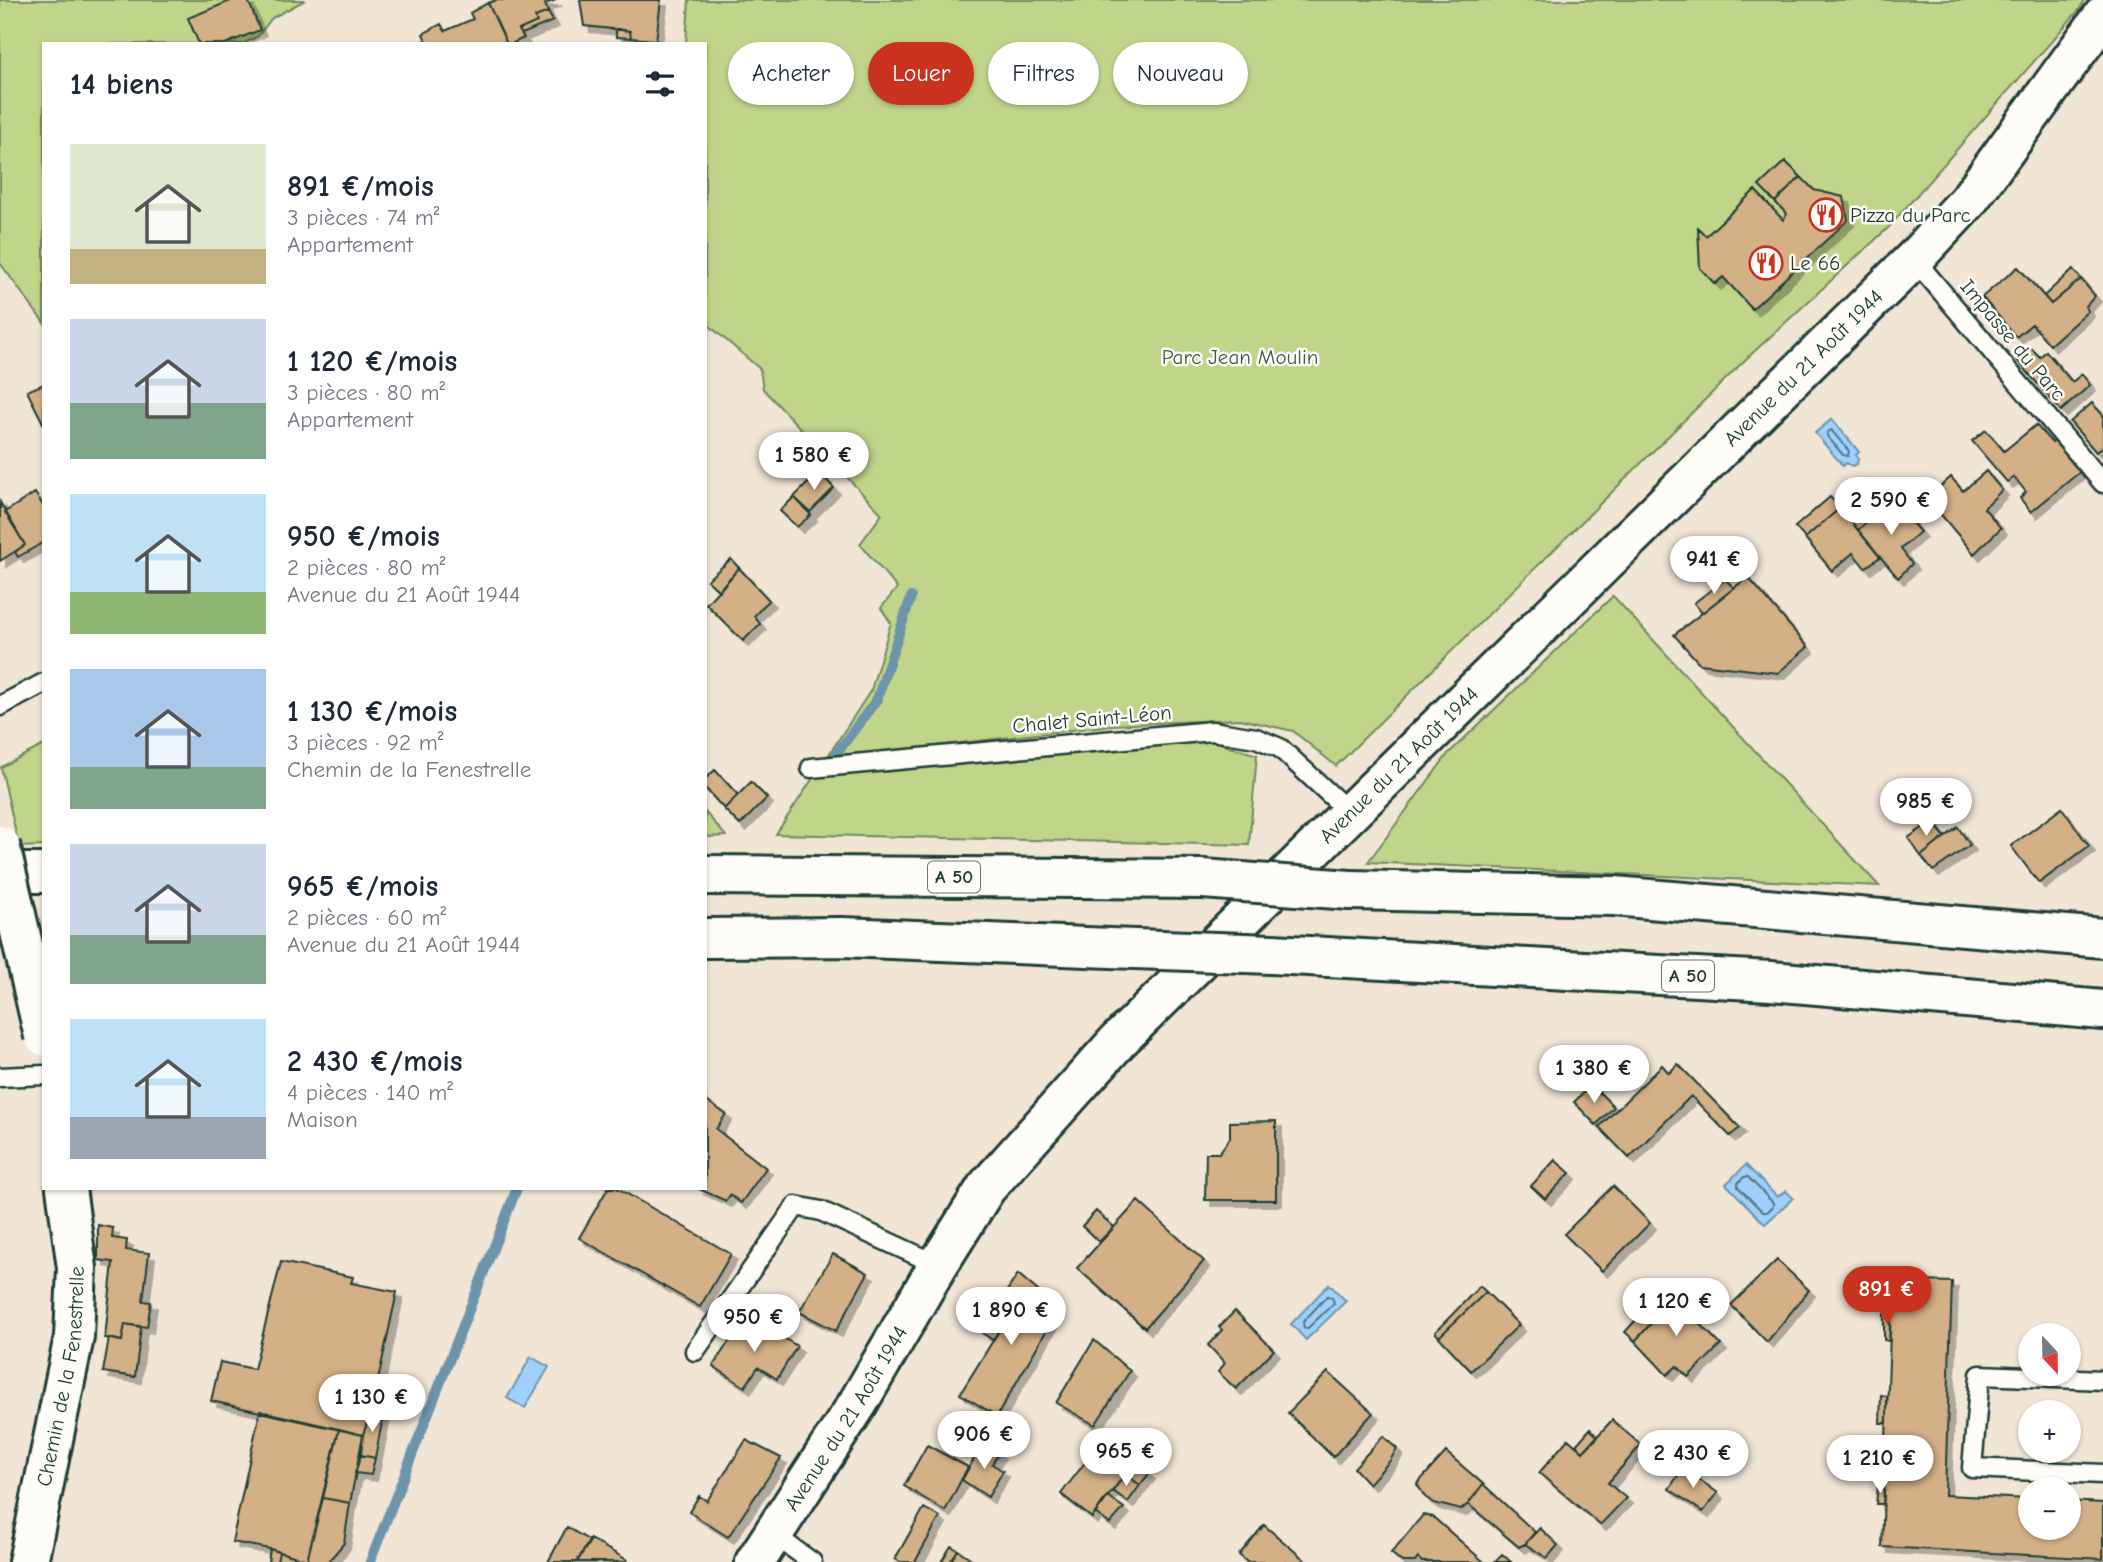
<!DOCTYPE html>
<html lang="fr">
<meta charset="utf-8">
<style>
:root{--surface:#fff;--page:#f2f2f3;--text:#1f2937;--muted:#747a83;--accent:#c8321e}
body{margin:0;font-family:"Comic Neue",sans-serif;background:var(--page);color:var(--text);height:100vh;display:flex;flex-direction:column;font-size:26px;white-space:nowrap}
*{box-sizing:border-box;margin:0}
p{font-size:23px;color:var(--muted)}
.icon{flex:none;width:38px;height:38px;fill:none;stroke:currentColor;stroke-width:2;stroke-linecap:round;stroke-linejoin:round}
.map{position:relative;flex:1;overflow:hidden}
.drawer{position:absolute;left:42px;top:42px;width:665px;height:1148px;display:flex;flex-direction:column;background:var(--surface);border-radius:0px;box-shadow:0 2px 5px #0004}
.drawer>*{flex:none}
.guide{position:absolute;left:728px;top:42px;width:665px;height:63px;display:flex;gap:14px}
.needle{width:46px;rotate:158deg}
.buttons{position:absolute;left:2018px;top:1323px;display:grid;gap:14px}
.buttons a{display:grid;place-items:center;width:63px;height:63px;border-radius:50%;background:var(--surface);box-shadow:0 2px 5px #0004;font-size:35px}
.price{position:absolute;translate:-50% -60px;padding:0 16px;border-radius:24px;background:#fff;color:#222;font-size:23px;line-height:46px;filter:drop-shadow(0 2px 4px #0008)}
.price::after{content:'';position:absolute;left:50%;top:42px;width:21px;height:16px;margin-left:-10px;background:inherit;clip-path:polygon(0 0,100% 0,50% 100%)}
.price.current{background:var(--accent);color:#fff}
ul{padding:0;list-style:none}
li{display:flex;align-items:center;gap:21px;height:175px;padding:0 28px}
li span{display:grid;place-items:center;flex:none;width:196px;height:140px;border-radius:0px;color:#555}
li>.icon{margin-inline-start:auto}
span .icon{width:84px;height:84px;fill:#fffc;stroke-width:1}
li b{font-size:30px}
h2{display:flex;justify-content:space-between;align-items:center;height:84px;padding:0 28px;font-size:30px}
.chip{padding:0 24px;border-radius:32px;background:var(--surface);box-shadow:0 2px 5px #0004;font-size:24px;line-height:63px}
.chip.current{background:var(--accent);color:#fff}
.map>svg:first-child{display:block}
.green{fill:#c0d58a;stroke:#70895f;stroke-width:2}
.water{fill:#9fd0fc;stroke:#6c95ac;stroke-width:2}
.lines{fill:none;stroke-linecap:round;stroke-linejoin:round}
.shore{stroke:#527884;stroke-width:2}
.stream{stroke:#6c95ac;stroke-width:10}
.building{fill:#d4b086;stroke:#1f3d34;stroke-width:2;filter:url(#shadow)}
.service-casing{stroke:#1f3d34;stroke-width:23}
.tertiary-casing{stroke:#1f3d34;stroke-width:44}
.secondary-casing{stroke:#1f3d34;stroke-width:44}
.motorway-casing{stroke:#1f3d34;stroke-width:44}
.service{stroke:#fdfcf7;stroke-width:18}
.tertiary{stroke:#fdfcf7;stroke-width:38}
.secondary{stroke:#fdfcf7;stroke-width:38}
.motorway{stroke:#fdfcf7;stroke-width:38}
.tertiary-bridge-casing{stroke:#1f3d34;stroke-width:44;stroke-linecap:butt}
.motorway-bridge-casing{stroke:#1f3d34;stroke-width:44;stroke-linecap:butt}
.tertiary-bridge{stroke:#fdfcf7;stroke-width:38}
.motorway-bridge{stroke:#fdfcf7;stroke-width:38}
.labels{text-anchor:middle;dominant-baseline:central;stroke-width:5;stroke-linejoin:round;paint-order:stroke}
.shield{fill:#fdfcf7;stroke:#62766e;stroke-width:2}
.shield-label{font-size:19px;font-weight:bold;fill:#1f3d34}
.poi-label{font-size:21px;fill:#1f3d34;stroke:#fdfcf7;text-anchor:start}
.street-label{font-size:21px;fill:#1f3d34;stroke:#fdfcf7}
.park-label{font-size:21px;fill:#3f5b45;stroke:#fdfcf7}
</style>
<div class="map">
<svg width="2103" height="1562" viewBox="0 0 2103 1562">
<defs>
<filter id="shadow"><feDropShadow dx="6" dy="6" stdDeviation="0" flood-color="#0004"/></filter>
</defs>
<rect width="100%" height="100%" fill="#f1e5d5"/>
<filter id="ink" filterUnits="userSpaceOnUse"><feTurbulence type="fractalNoise" baseFrequency=".0143" numOctaves="2"/><feDisplacementMap in="SourceGraphic" scale="14" xChannelSelector="R" yChannelSelector="G"/><feConvolveMatrix kernelMatrix="1 2 1 2 8 2 1 2 1" color-interpolation-filters="sRGB"/></filter>
<g filter="url(#ink)">
<path class="green" d="M 0,0 L 305,0 L 272,18 L 258,36 L 243,44 L 44,44 L 44,323 L 0,263 Z
M 689,0 L 2085,0 L 2079,10 L 1888,228 L 1745,360 L 1336,766 L 1293,731 L 1240,719 L 1113,725 L 826,759 L 871,690 L 891,623 L 881,608 L 897,588 L 860,544 L 882,514 L 763,389 L 760,369 L 705,322 L 705,44 L 686,44 Z
M 1613,596 L 1879,886 L 1368,862 L 1448,754 Z
M 1213,741 L 1257,755 L 1249,845 L 776,834 L 817,772 Z
M 44,745 L 44,846 L 19,847 L 1,767 Z
M 705,812 L 726,836 L 705,837 Z"/>
<path class="water" d="M 1832,419 L 1859,452 L 1856,455 L 1858,459 L 1857,464 L 1852,466 L 1846,463 L 1843,466 L 1815,433 Z
M 1746,1165 L 1777,1197 L 1786,1191 L 1793,1198 L 1765,1224 L 1726,1184 Z
M 1329,1284 L 1346,1301 L 1306,1340 L 1291,1324 Z
M 531,1357 L 549,1367 L 525,1408 L 507,1398 Z"/>
<g class="lines">
<path class="shore" d="M 1831,430 L 1849,451 L 1848,456 L 1843,455 L 1827,436 L 1827,433 Z
M 1744,1177 L 1748,1177 L 1773,1203 L 1773,1207 L 1767,1212 L 1763,1212 L 1738,1187 L 1738,1183 Z
M 1327,1296 L 1332,1297 L 1334,1303 L 1308,1328 L 1304,1328 L 1303,1322 Z"/>
<path class="stream" d="M 831,761 L 877,699 L 911,597
M 370,1562 L 517,1188"/>
</g>
<path class="building" d="M 233,0 L 248,0 L 260,30 L 225,44 L 199,44 L 188,18 Z
M 496,0 L 556,0 L 545,4 L 548,12 L 535,17 L 537,22 L 519,30 L 524,38 L 511,44 L 507,44 L 488,3 Z
M 580,0 L 661,0 L 656,40 L 631,38 L 630,31 L 584,26 Z
M 488,3 L 507,44 L 428,44 L 423,34 L 441,24 L 445,31 L 473,19 L 470,13 Z
M 548,12 L 553,21 L 522,34 L 519,30 L 537,22 L 535,17 Z
M 616,29 L 630,31 L 631,38 L 616,37 Z
M 1785,161 L 1801,177 L 1775,202 L 1759,186 Z
M 1801,177 L 1814,190 L 1844,197 L 1848,220 L 1752,309 L 1723,277 L 1715,284 L 1700,268 L 1698,228 L 1706,236 L 1755,190 L 1783,220 L 1787,214 L 1775,202 Z
M 2018,267 L 2051,304 L 2081,279 L 2095,296 L 2086,306 L 2088,311 L 2050,345 L 2032,324 L 2016,337 L 1982,297 Z
M 2073,269 L 2081,279 L 2051,304 L 2044,296 Z
M 2031,348 L 2040,357 L 2046,351 L 2072,382 L 2082,374 L 2090,385 L 2061,411 L 2017,360 Z
M 44,384 L 44,425 L 27,391 Z
M 2092,403 L 2103,415 L 2103,446 L 2096,452 L 2070,422 Z
M 2036,425 L 2052,443 L 2059,436 L 2086,467 L 2031,512 L 2020,498 L 2026,492 L 2014,477 L 2007,482 L 1972,441 L 1986,430 L 2004,451 Z
M 1986,471 L 2002,490 L 1984,508 L 2001,528 L 1974,554 L 1927,498 L 1951,477 L 1963,491 Z
M 819,472 L 834,488 L 810,512 L 794,497 Z
M 1884,490 L 1893,500 L 1858,530 L 1850,520 Z
M 35,493 L 44,507 L 44,542 L 18,557 L 15,552 L 25,545 L 5,512 Z
M 794,497 L 811,515 L 797,527 L 780,511 Z
M 1830,497 L 1840,508 L 1805,538 L 1795,527 Z
M 1893,500 L 1920,532 L 1901,549 L 1912,564 L 1898,578 L 1858,530 Z
M 0,502 L 25,545 L 0,561 Z
M 1840,508 L 1880,557 L 1865,568 L 1853,553 L 1832,571 L 1805,538 Z
M 731,559 L 739,568 L 719,591 L 707,580 Z
M 739,568 L 769,600 L 754,616 L 760,624 L 743,641 L 706,604 Z
M 1748,577 L 1808,647 L 1778,673 L 1700,664 L 1674,635 Z
M 1725,579 L 1734,588 L 1702,613 L 1694,603 Z
M 715,770 L 738,795 L 724,809 L 705,788 L 705,779 Z
M 751,782 L 767,798 L 740,825 L 724,809 Z
M 2062,808 L 2089,846 L 2039,883 L 2011,846 Z
M 1932,821 L 1945,837 L 1921,856 L 1908,838 Z
M 1958,827 L 1970,845 L 1933,871 L 1921,856 Z
M 1678,1064 L 1740,1128 L 1730,1136 L 1691,1096 L 1629,1158 L 1599,1127 L 1662,1065 L 1669,1073 Z
M 1592,1085 L 1614,1107 L 1596,1125 L 1574,1102 Z
M 705,1100 L 726,1114 L 716,1129 L 766,1168 L 741,1203 L 730,1195 L 726,1201 L 697,1188 L 705,1188 Z
M 1276,1121 L 1276,1200 L 1205,1200 L 1206,1153 L 1219,1153 L 1230,1138 L 1230,1122 Z
M 1555,1160 L 1570,1173 L 1545,1199 L 1531,1186 Z
M 1613,1186 L 1650,1223 L 1602,1271 L 1564,1234 Z
M 608,1188 L 617,1188 L 731,1254 L 700,1307 L 579,1238 Z
M 1138,1201 L 1204,1261 L 1145,1328 L 1077,1268 Z
M 1096,1211 L 1114,1227 L 1099,1242 L 1082,1226 Z
M 98,1225 L 113,1228 L 112,1238 L 127,1240 L 126,1250 L 149,1253 L 143,1301 L 151,1302 L 147,1327 L 125,1324 L 122,1341 L 105,1338 L 113,1262 L 98,1260 Z
M 833,1254 L 868,1273 L 836,1331 L 799,1312 Z
M 1777,1260 L 1809,1290 L 1767,1342 L 1731,1305 Z
M 281,1262 L 353,1277 L 351,1283 L 397,1292 L 372,1408 L 363,1435 L 211,1401 L 220,1362 L 254,1369 Z
M 1018,1274 L 1059,1309 L 997,1416 L 960,1394 L 1015,1305 L 1003,1297 Z
M 1892,1280 L 1952,1282 L 1945,1495 L 2030,1499 L 2030,1528 L 2068,1528 L 2068,1501 L 2103,1503 L 2103,1559 L 1882,1547 Z
M 1480,1286 L 1486,1292 L 1439,1337 L 1435,1332 Z
M 1668,1291 L 1721,1345 L 1688,1377 L 1677,1366 L 1667,1375 L 1635,1341 L 1656,1318 L 1649,1313 Z
M 1486,1292 L 1519,1325 L 1471,1371 L 1439,1337 Z
M 1003,1297 L 1015,1305 L 993,1340 L 982,1333 Z
M 1646,1309 L 1656,1318 L 1635,1341 L 1625,1332 Z
M 1235,1311 L 1274,1350 L 1236,1389 L 1218,1372 L 1225,1363 L 1208,1345 L 1222,1330 L 1219,1327 Z
M 1891,1312 L 1889,1341 L 1884,1340 L 1884,1313 Z
M 741,1323 L 759,1334 L 764,1326 L 797,1346 L 777,1379 L 758,1367 L 745,1387 L 713,1366 Z
M 125,1324 L 141,1327 L 135,1377 L 103,1372 L 109,1338 L 122,1341 Z
M 1094,1340 L 1130,1371 L 1095,1425 L 1056,1403 Z
M 1328,1372 L 1373,1413 L 1333,1457 L 1288,1413 Z
M 1881,1395 L 1887,1396 L 1887,1423 L 1880,1423 Z
M 372,1408 L 384,1412 L 375,1458 L 361,1455 L 363,1435 Z
M 260,1411 L 339,1429 L 307,1560 L 270,1549 L 232,1542 Z
M 1612,1420 L 1641,1445 L 1608,1483 L 1626,1498 L 1600,1525 L 1539,1473 L 1568,1439 L 1583,1452 Z
M 339,1429 L 363,1435 L 350,1503 L 323,1498 Z
M 1590,1429 L 1598,1437 L 1583,1452 L 1576,1445 Z
M 1383,1436 L 1397,1449 L 1389,1462 L 1369,1484 L 1354,1468 Z
M 746,1440 L 781,1458 L 728,1537 L 689,1512 L 699,1496 L 707,1501 Z
M 983,1443 L 999,1453 L 992,1464 L 1003,1471 L 988,1497 L 962,1480 Z
M 927,1445 L 968,1467 L 945,1511 L 904,1486 Z
M 1093,1452 L 1125,1474 L 1092,1518 L 1061,1494 Z
M 1446,1452 L 1483,1484 L 1468,1504 L 1461,1510 L 1434,1503 L 1425,1497 L 1417,1484 Z
M 361,1455 L 375,1458 L 371,1475 L 355,1473 Z
M 1132,1460 L 1149,1474 L 1140,1485 L 1122,1472 Z
M 1683,1468 L 1718,1493 L 1703,1512 L 1669,1489 Z
M 1125,1474 L 1140,1485 L 1128,1502 L 1113,1491 Z
M 1483,1484 L 1535,1532 L 1525,1544 L 1519,1547 L 1468,1504 Z
M 1878,1486 L 1884,1487 L 1883,1504 L 1876,1504 Z
M 1107,1496 L 1124,1508 L 1110,1524 L 1095,1513 Z
M 323,1498 L 350,1503 L 344,1543 L 328,1562 L 315,1562 L 307,1560 Z
M 924,1508 L 940,1517 L 915,1562 L 900,1562 L 895,1559 Z
M 1423,1515 L 1433,1517 L 1484,1562 L 1422,1562 L 1418,1558 L 1415,1562 L 1402,1562 L 1391,1553 Z
M 1264,1525 L 1307,1562 L 1247,1562 L 1239,1555 Z
M 567,1527 L 590,1541 L 577,1562 L 548,1562 Z
M 1540,1528 L 1558,1545 L 1547,1558 L 1525,1544 Z
M 590,1539 L 627,1560 L 626,1562 L 577,1562 Z
M 951,1546 L 958,1550 L 950,1562 L 941,1562 Z
M 270,1549 L 279,1552 L 277,1562 L 268,1562 Z
M 958,1550 L 976,1562 L 950,1562 Z
M 279,1552 L 307,1560 L 307,1562 L 277,1562 Z
M 1502,1554 L 1511,1562 L 1494,1562 Z"/>
<g class="lines">
<defs>
<path id="service" d="M 1914,259 L 2103,483
M 0,706 L 44,683
M 811,768 L 1212,731 L 1256,738 L 1280,748 L 1351,814
M 0,1077 L 44,1075
M 695,1351 L 796,1206 L 821,1211 L 938,1265
M 2103,1380 L 1980,1375 L 1972,1468 L 2103,1474
M 773,1534 L 812,1562"/>
<g id="tertiary">
<path id="s1" d="M 28,1562 L 74,1337 L 77,1268 L 66,1188"/>
</g>
<g id="secondary">
<path id="s2" d="M 755,1562 L 858,1403 L 938,1265 L 986,1188 L 1118,1041 L 1914,259 L 1968,201 L 2103,16"/>
</g>
<path id="motorway" d="M 0,873 L 44,873
M 705,875 L 1203,879
M 1350,890 L 1614,896 L 2103,938
M 705,938 L 842,937 L 1135,949
M 1272,954 L 1771,981 L 2103,1010"/>
</defs>
<use href="#service" class="service-casing"/>
<use href="#tertiary" class="tertiary-casing"/>
<use href="#secondary" class="secondary-casing"/>
<use href="#motorway" class="motorway-casing"/>
<use href="#service" class="service"/>
<use href="#tertiary" class="tertiary"/>
<use href="#secondary" class="secondary"/>
<use href="#motorway" class="motorway"/>
<defs>
<path id="tertiary-bridge" d="M 0,845 L 44,1036"/>
<path id="motorway-bridge" d="M 1203,879 L 1350,890
M 1135,949 L 1272,954"/>
</defs>
<use href="#tertiary-bridge" class="tertiary-bridge-casing"/>
<use href="#motorway-bridge" class="motorway-bridge-casing"/>
<use href="#tertiary-bridge" class="tertiary-bridge"/>
<use href="#motorway-bridge" class="motorway-bridge"/>
</g>
</g>
<defs>
<symbol id="restaurant-ring" viewBox="-11 -11 22 22"><circle r="9.5" fill="#fdfcf7" stroke="#c8321e" stroke-width="1.5"/><path d="M-5-6h1v4h1v-4h1v4h1v-4h1v5L-1.5 .5V6h-2V.5L-5-1ZM5-6V6H3V1.5H1.5Q1.5-4 5-6Z" fill="#c8321e"/></symbol>
</defs>
<g fill-rule="evenodd">
<use href="#restaurant-ring" x="1807" y="196" width="38" height="38"/>
<use href="#restaurant-ring" x="1747" y="244" width="38" height="38"/>
</g>
<g class="labels">
<g class="shield">
<rect x="928" y="861.5" width="52" height="31" rx="5"/>
<rect x="1662" y="960.5" width="52" height="31" rx="5"/>
</g>
<g class="shield-label">
<text x="954" y="877">A 50</text>
<text x="1688" y="976">A 50</text>
</g>
<g class="poi-label">
<text x="1850" y="215">Pizza du Parc</text>
<text x="1790" y="263">Le 66</text>
</g>
<g class="street-label">
<text transform="translate(2013 340) rotate(50)">Impasse du Parc</text>
<text stroke="none"><textPath href="#s2" startOffset="1598">Avenue du 21 Août 1944</textPath></text>
<text transform="translate(1092 719) rotate(-5)">Chalet Saint-Léon</text>
<text stroke="none"><textPath href="#s2" startOffset="1031">Avenue du 21 Août 1944</textPath></text>
<text stroke="none"><textPath href="#s1" startOffset="189">Chemin de la Fenestrelle</textPath></text>
<text stroke="none"><textPath href="#s2" startOffset="170">Avenue du 21 Août 1944</textPath></text>
</g>
<g class="park-label">
<text x="1240" y="357">Parc Jean Moulin</text>
</g>
</g>
</svg>
<div class="buttons">
<a><svg class="needle" viewBox="-14 -14 28 28"><path d="M0-13l5 13h-10z" fill="#e53935"/><path d="M0 13l5-13h-10z" fill="#747a83"/></svg></a>
<a>+</a>
<a>−</a>
</div>
<b class="price" style="left:814px;top:492px">1 580 €</b>
<b class="price" style="left:1891px;top:537px">2 590 €</b>
<b class="price" style="left:1714px;top:596px">941 €</b>
<b class="price" style="left:1926px;top:838px">985 €</b>
<b class="price" style="left:1594px;top:1105px">1 380 €</b>
<b class="price current" style="left:1887px;top:1326px">891 €</b>
<b class="price" style="left:1676px;top:1338px">1 120 €</b>
<b class="price" style="left:1011px;top:1347px">1 890 €</b>
<b class="price" style="left:754px;top:1354px">950 €</b>
<b class="price" style="left:372px;top:1434px">1 130 €</b>
<b class="price" style="left:984px;top:1471px">906 €</b>
<b class="price" style="left:1126px;top:1488px">965 €</b>
<b class="price" style="left:1693px;top:1490px">2 430 €</b>
<b class="price" style="left:1880px;top:1495px">1 210 €</b>
<div class="guide">
<a class="chip">Acheter</a>
<a class="chip current">Louer</a>
<a class="chip">Filtres</a>
<a class="chip">Nouveau</a>
</div>
<section class="drawer">
<h2>14 biens<svg class="icon" aria-label="filters" viewBox="0 0 24 24"><path d="M4 7h16M4 17h16"/><circle cx="9" cy="7" r="2"/><circle cx="15" cy="17" r="2"/></svg></h2>
<ul>
<li><span style="background:linear-gradient(#dfe7d0 75%,#c2b280 0)"><svg class="icon" aria-label="home" viewBox="0 0 24 24"><path d="M3 11l9-7 9 7M6 9v11h12V9"/></svg></span><div><b>891 €/mois</b><p>3 pièces · 74 m²</p><p>Appartement</p></div></li>
<li><span style="background:linear-gradient(#c9d6e8 60%,#7fa58c 0)"><svg class="icon" aria-label="home" viewBox="0 0 24 24"><path d="M3 11l9-7 9 7M6 9v11h12V9"/></svg></span><div><b>1 120 €/mois</b><p>3 pièces · 80 m²</p><p>Appartement</p></div></li>
<li><span style="background:linear-gradient(#bfe0f5 70%,#8fb573 0)"><svg class="icon" aria-label="home" viewBox="0 0 24 24"><path d="M3 11l9-7 9 7M6 9v11h12V9"/></svg></span><div><b>950 €/mois</b><p>2 pièces · 80 m²</p><p>Avenue du 21 Août 1944</p></div></li>
<li><span style="background:linear-gradient(#a9c7e8 70%,#7fa58c 0)"><svg class="icon" aria-label="home" viewBox="0 0 24 24"><path d="M3 11l9-7 9 7M6 9v11h12V9"/></svg></span><div><b>1 130 €/mois</b><p>3 pièces · 92 m²</p><p>Chemin de la Fenestrelle</p></div></li>
<li><span style="background:linear-gradient(#c9d6e8 65%,#7fa58c 0)"><svg class="icon" aria-label="home" viewBox="0 0 24 24"><path d="M3 11l9-7 9 7M6 9v11h12V9"/></svg></span><div><b>965 €/mois</b><p>2 pièces · 60 m²</p><p>Avenue du 21 Août 1944</p></div></li>
<li><span style="background:linear-gradient(#bfe0f5 70%,#9aa5b1 0)"><svg class="icon" aria-label="home" viewBox="0 0 24 24"><path d="M3 11l9-7 9 7M6 9v11h12V9"/></svg></span><div><b>2 430 €/mois</b><p>4 pièces · 140 m²</p><p>Maison</p></div></li>
</ul>
</section>
</div>
